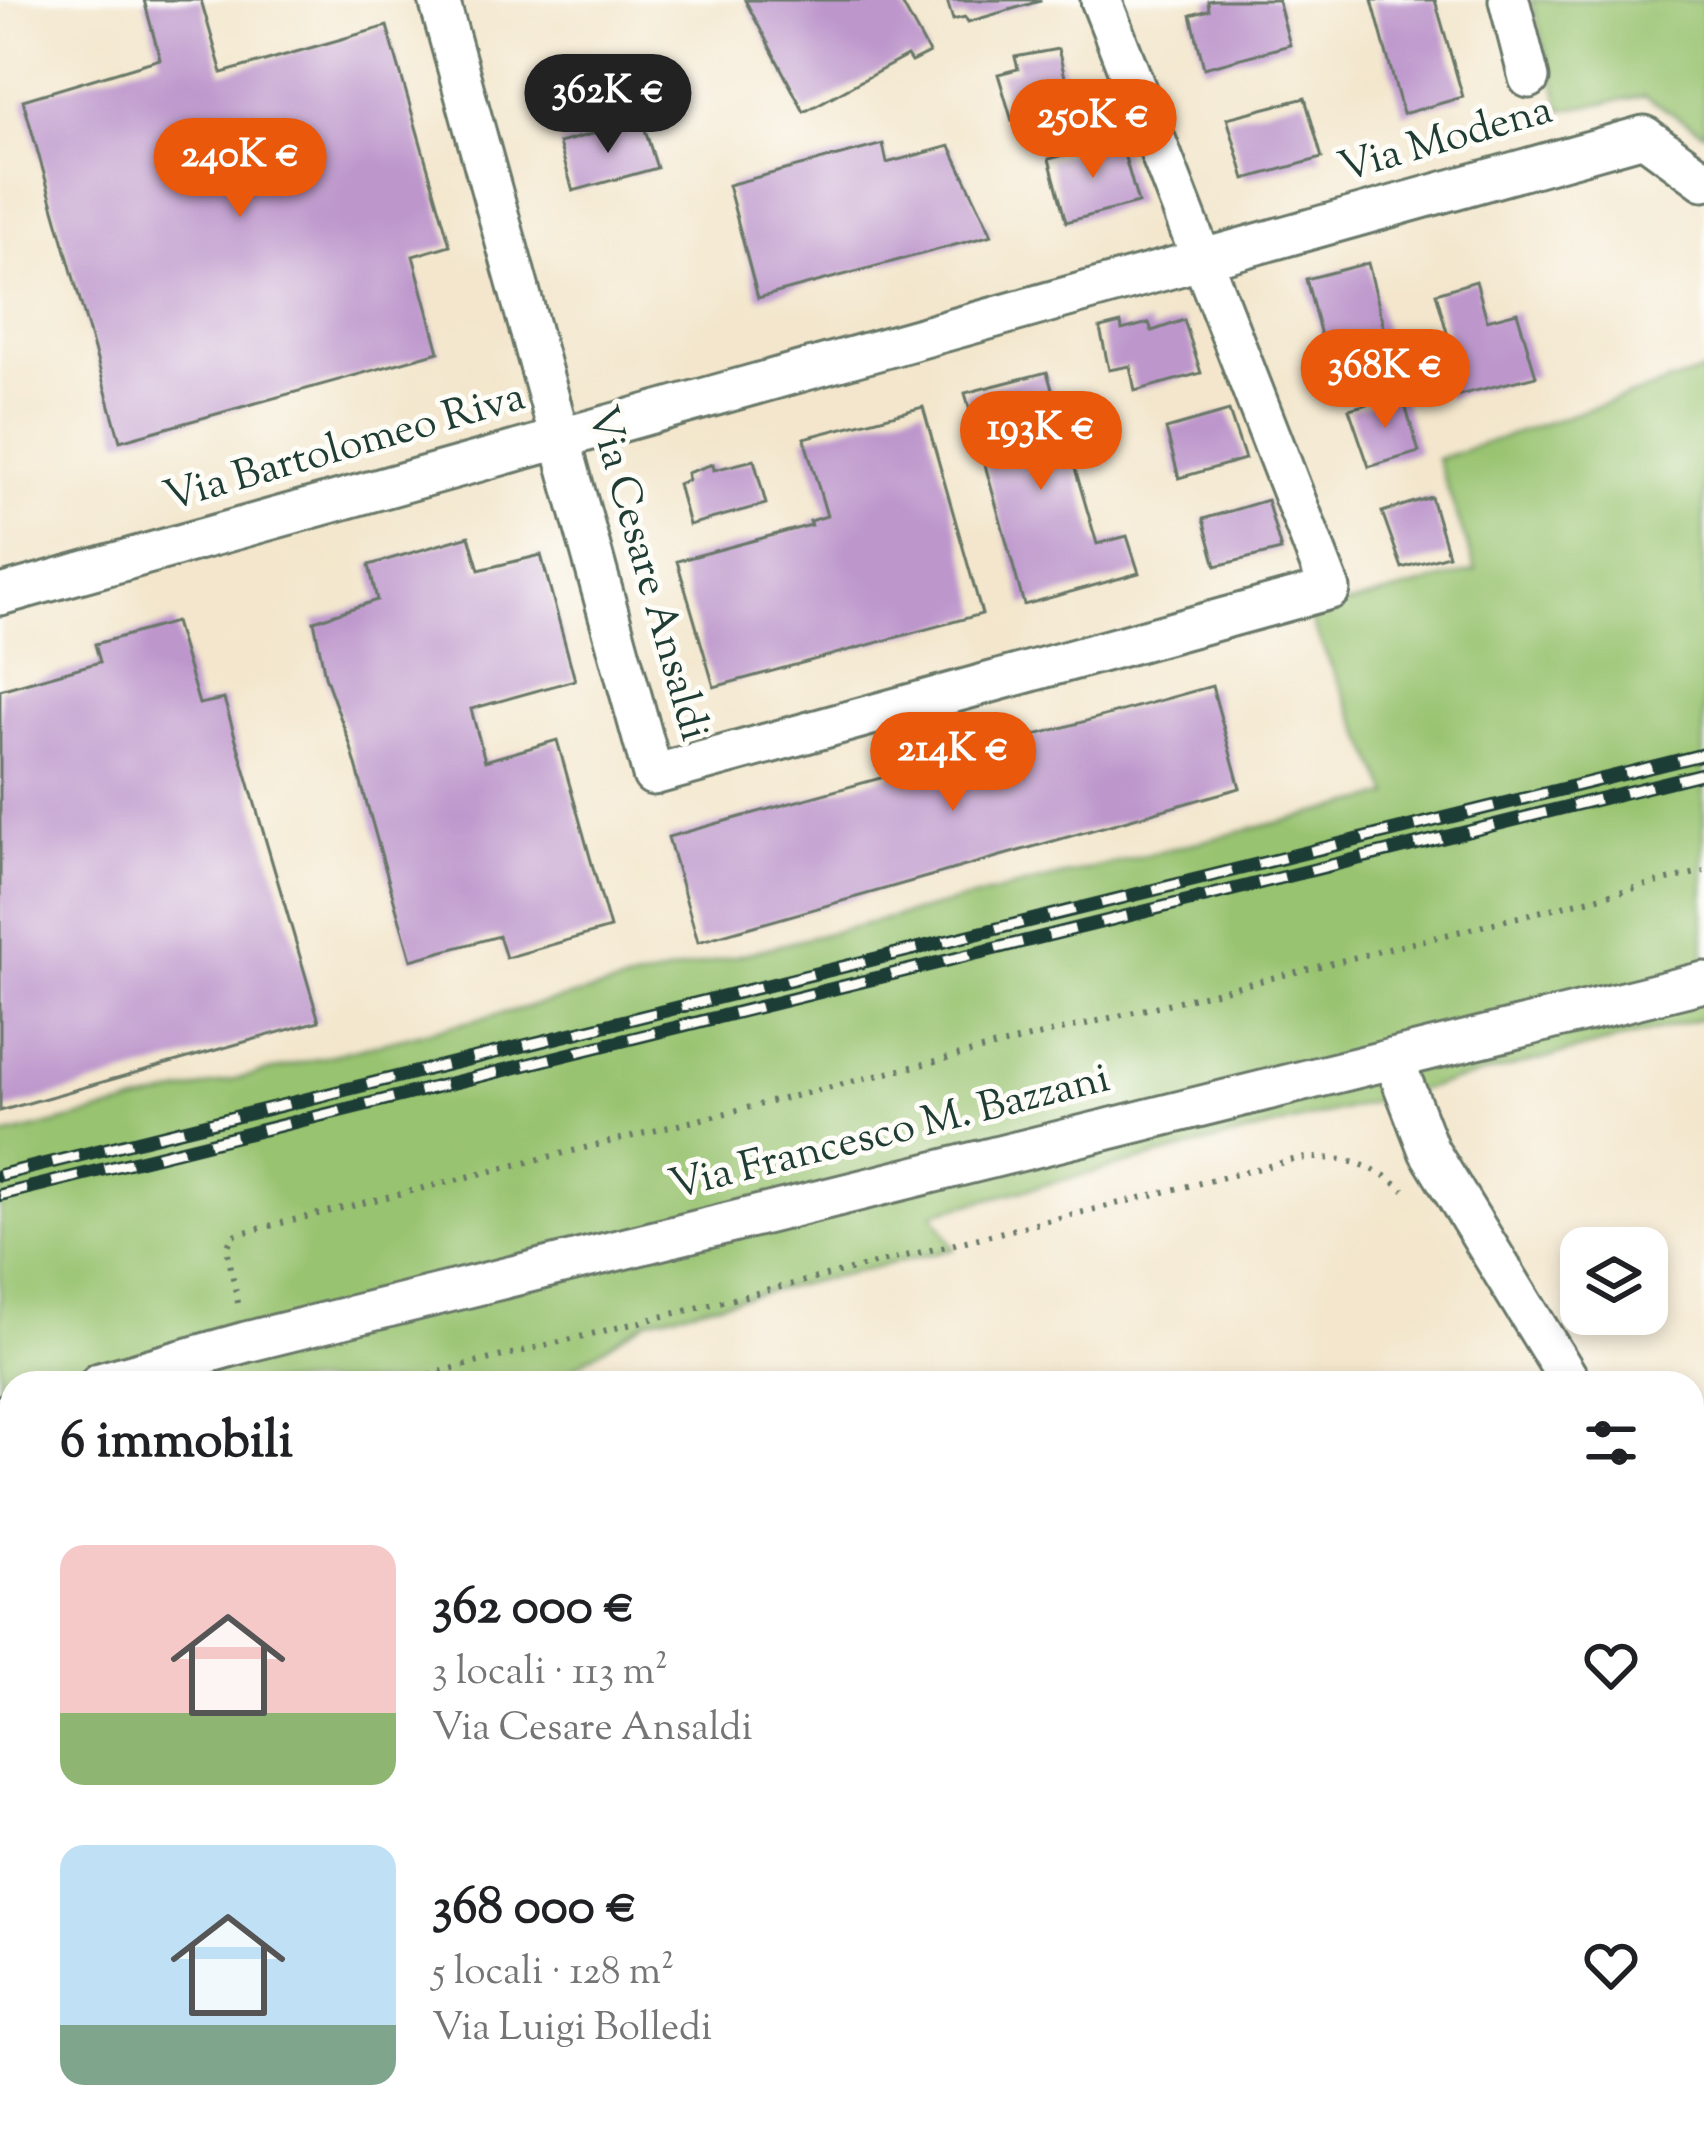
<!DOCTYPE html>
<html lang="it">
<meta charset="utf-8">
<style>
:root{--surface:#fff;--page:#f6f6f6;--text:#202124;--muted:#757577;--accent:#ea580c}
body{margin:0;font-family:"Sorts Mill Goudy",serif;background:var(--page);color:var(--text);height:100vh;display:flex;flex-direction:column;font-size:45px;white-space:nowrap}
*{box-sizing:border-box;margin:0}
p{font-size:39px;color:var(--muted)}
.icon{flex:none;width:66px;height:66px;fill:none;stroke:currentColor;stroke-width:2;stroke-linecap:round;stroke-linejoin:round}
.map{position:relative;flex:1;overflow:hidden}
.side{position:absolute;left:0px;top:1371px;width:1704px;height:768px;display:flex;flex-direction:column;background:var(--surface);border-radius:36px 36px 0 0;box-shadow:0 6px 18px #0003}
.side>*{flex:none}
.controls{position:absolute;left:1560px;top:1227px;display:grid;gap:24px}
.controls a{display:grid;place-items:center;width:108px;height:108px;border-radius:24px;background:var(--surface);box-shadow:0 6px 18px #0003;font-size:60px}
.price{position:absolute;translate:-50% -102px;padding:0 27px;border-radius:42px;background:var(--accent);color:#fff;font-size:39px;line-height:78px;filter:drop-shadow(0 3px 6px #0008)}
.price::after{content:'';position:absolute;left:50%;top:72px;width:36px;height:27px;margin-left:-18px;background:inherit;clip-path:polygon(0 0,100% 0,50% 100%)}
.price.on{background:#222;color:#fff}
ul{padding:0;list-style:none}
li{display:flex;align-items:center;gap:36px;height:300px;padding:0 60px}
li span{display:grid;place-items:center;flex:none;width:336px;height:240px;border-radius:24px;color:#555}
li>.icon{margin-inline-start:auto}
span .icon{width:144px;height:144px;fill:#fffc;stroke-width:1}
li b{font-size:51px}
h2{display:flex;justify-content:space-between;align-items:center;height:144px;padding:0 60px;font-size:51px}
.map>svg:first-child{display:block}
.green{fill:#98c370;stroke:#5c8052;stroke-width:3}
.building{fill:#bd97cc}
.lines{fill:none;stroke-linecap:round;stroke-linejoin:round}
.minor-casing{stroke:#697869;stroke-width:45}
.path{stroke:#697869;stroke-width:6;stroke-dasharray:3 9;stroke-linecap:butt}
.minor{stroke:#fff;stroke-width:39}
.rail-casing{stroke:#1f3d34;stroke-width:14}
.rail{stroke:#fdfcf7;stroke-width:9;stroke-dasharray:27;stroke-linecap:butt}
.labels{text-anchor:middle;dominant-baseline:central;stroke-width:10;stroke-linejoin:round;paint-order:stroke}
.street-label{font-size:42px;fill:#1f3d34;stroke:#fdfcf7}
</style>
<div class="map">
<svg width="1704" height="2139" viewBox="0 0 1704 2139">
<rect width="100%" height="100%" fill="#fdfcf7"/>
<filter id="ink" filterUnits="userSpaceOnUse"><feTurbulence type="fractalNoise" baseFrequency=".00833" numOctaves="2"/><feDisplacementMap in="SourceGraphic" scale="24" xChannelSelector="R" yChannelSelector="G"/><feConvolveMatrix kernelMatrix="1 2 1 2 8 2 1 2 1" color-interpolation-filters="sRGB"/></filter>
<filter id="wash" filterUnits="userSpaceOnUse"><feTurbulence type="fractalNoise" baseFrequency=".004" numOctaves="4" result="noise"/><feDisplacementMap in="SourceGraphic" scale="48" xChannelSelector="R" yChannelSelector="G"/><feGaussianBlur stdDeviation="2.7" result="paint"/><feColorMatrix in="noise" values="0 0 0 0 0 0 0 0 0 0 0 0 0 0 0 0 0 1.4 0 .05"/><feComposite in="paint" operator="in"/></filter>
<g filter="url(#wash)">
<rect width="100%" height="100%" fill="#f3e6cc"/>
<path class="green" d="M 1531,0 L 1704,0 L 1704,133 L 1644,96 L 1562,110 Z
M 1704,371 L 1704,1018 L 933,1213 L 954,1249 L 649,1319 L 549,1383 L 12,1383 L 12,1636 L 0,1644 L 0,1450 L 6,1447 L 0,1446 L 0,1137 L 1390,795 L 1308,615 L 1476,570 L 1437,459 Z
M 1692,1593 L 1704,1602 L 1704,1908 L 1692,1889 Z"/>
<g id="blocks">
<path class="building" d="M 144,0 L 201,0 L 222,73 L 387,26 L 450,245 L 413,256 L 439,352 L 120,441 L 23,100 L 160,59 Z
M 745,0 L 900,0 L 929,53 L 911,62 L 907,56 L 804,112 Z
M 947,0 L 1040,0 L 1040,1 L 968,22 L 965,17 L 953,20 Z
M 1213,0 L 1278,0 L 1290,45 L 1204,68 L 1191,15 L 1209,10 L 1208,1 Z
M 1372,0 L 1435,0 L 1463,97 L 1403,114 Z
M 1058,49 L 1072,105 L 1012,121 L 998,74 L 1018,69 L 1015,57 Z
M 1305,98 L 1322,158 L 1245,179 L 1227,118 Z
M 642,120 L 657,168 L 573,191 L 559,143 Z
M 1120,140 L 1138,203 L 1066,222 L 1049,159 Z
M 883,144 L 887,163 L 950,146 L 992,235 L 758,298 L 728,185 Z
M 1368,263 L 1389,346 L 1328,362 L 1306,279 Z
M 1476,281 L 1487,320 L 1517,312 L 1536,376 L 1447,398 L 1429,340 L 1448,336 L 1436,293 Z
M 1184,320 L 1201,373 L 1135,391 L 1130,366 L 1109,370 L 1100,328 L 1121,323 L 1122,330 L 1149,323 L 1152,331 Z
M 1047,372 L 1097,544 L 1127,536 L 1139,573 L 1024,605 L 965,393 Z
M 1402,395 L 1419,452 L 1369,467 L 1349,409 Z
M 923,407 L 982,614 L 714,687 L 677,561 L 811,525 L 810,521 L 827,516 L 804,438 Z
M 1229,411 L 1245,459 L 1179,478 L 1166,429 Z
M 754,460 L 766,504 L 689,525 L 678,484 L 688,480 L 687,473 L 713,464 L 714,470 Z
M 1431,497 L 1448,555 L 1402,568 L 1382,512 Z
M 1267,500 L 1281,550 L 1216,566 L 1203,519 Z
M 469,536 L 479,570 L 541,555 L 575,680 L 471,709 L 485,761 L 557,740 L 610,928 L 506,958 L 499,936 L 411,960 L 350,744 L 325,676 L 314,621 L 377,600 L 369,565 Z
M 175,622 L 199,704 L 224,699 L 319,1021 L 0,1111 L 0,690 L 100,662 L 95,644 Z
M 1212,686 L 1240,788 L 698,942 L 668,837 Z
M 12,1987 L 12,2127 L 718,2127 L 700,2139 L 0,2139 L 0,1995 Z
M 1692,2016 L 1704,2035 L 1704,2139 L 923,2139 L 942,2127 L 1692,2127 Z"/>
</g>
</g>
<g filter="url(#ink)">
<use href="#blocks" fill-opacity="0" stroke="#697869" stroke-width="3"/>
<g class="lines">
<defs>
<path id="minor" d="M 439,0 L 653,775 L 1330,589 L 1101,0
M 1509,0 L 1529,78
M 0,595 L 1644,136 L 1704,180
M 1394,1060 L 1429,1151 L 1571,1383
M 100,1383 L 246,1342 L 1704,982
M 0,1417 L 12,1412
M 1692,1573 L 1704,1592"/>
</defs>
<use href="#minor" class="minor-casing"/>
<path class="path" d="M 238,1303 L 227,1248 L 233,1235 L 1704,871
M 394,1383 L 1297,1159 C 1339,1155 1371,1162 1404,1190
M 0,1500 L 12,1491
M 1692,1631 L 1704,1650"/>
<use href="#minor" class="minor"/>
<defs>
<path id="rail" d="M 0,1175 L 1704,754
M 0,1195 L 1704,773"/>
</defs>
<use href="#rail" class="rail-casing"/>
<use href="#rail" class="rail"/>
</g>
</g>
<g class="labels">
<g class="street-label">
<text transform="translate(1446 141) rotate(-16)">Via Modena</text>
<text transform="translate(345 449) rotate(-16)">Via Bartolomeo Riva</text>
<text transform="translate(646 574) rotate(74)">Via Cesare Ansaldi</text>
<text transform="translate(890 1134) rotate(-14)">Via Francesco M. Bazzani</text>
</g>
</g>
</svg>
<div class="controls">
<a><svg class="icon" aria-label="layers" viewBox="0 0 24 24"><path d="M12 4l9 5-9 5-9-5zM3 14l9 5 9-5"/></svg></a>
</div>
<b class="price on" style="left:608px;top:156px">362K €</b>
<b class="price" style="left:1093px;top:181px">250K €</b>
<b class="price" style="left:240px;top:220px">240K €</b>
<b class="price" style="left:1385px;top:431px">368K €</b>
<b class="price" style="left:1041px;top:493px">193K €</b>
<b class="price" style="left:953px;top:814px">214K €</b>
<section class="side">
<h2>6 immobili<svg class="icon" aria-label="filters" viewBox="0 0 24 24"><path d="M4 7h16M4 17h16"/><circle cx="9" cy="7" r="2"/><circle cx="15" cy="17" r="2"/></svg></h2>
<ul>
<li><span style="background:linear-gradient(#f6c9c9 70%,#8fb573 0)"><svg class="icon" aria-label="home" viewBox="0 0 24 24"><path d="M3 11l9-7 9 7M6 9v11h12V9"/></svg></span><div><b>362 000 €</b><p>3 locali · 113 m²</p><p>Via Cesare Ansaldi</p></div><svg class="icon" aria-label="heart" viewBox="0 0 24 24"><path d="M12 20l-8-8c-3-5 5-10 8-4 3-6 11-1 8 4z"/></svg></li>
<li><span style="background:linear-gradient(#bfe0f5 75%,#7fa58c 0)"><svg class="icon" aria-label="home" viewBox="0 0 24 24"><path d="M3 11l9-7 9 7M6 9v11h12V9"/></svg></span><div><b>368 000 €</b><p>5 locali · 128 m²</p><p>Via Luigi Bolledi</p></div><svg class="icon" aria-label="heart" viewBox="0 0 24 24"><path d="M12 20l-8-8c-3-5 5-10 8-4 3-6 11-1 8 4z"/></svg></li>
</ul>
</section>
</div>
